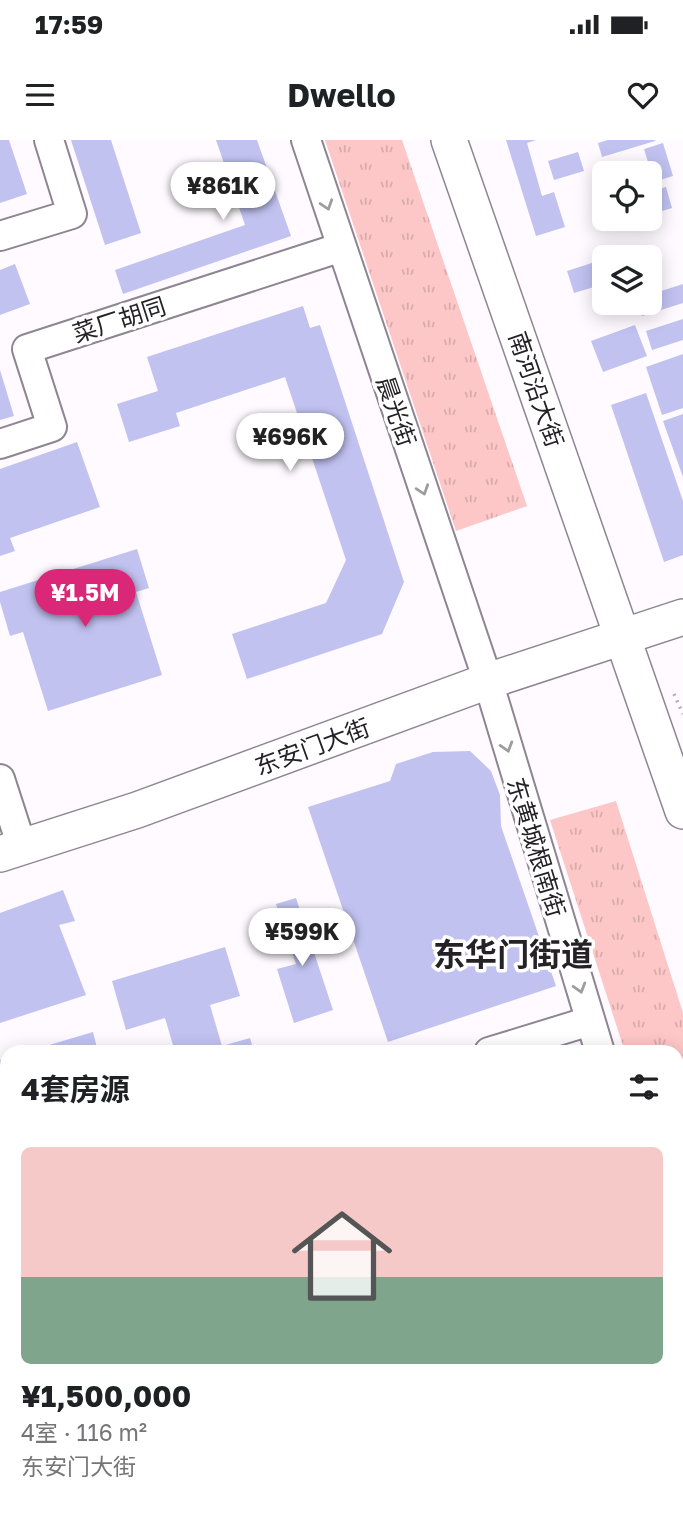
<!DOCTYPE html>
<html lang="zh">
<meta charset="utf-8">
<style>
:root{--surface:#fff;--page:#f6f6f6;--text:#202124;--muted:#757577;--accent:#db2777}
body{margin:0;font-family:"Golos Text","Noto Sans SC",sans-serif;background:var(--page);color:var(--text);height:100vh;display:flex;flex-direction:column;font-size:26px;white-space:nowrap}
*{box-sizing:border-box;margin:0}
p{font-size:23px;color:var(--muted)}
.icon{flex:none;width:38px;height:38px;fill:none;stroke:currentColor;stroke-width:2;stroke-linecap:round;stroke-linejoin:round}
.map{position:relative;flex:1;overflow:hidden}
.side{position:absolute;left:0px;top:905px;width:684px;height:471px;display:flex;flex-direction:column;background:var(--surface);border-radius:21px 21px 0 0;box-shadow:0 4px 18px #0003}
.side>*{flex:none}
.buttons{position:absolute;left:592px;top:21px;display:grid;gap:14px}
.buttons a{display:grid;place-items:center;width:70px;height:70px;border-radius:10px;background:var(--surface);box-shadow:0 4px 18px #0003;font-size:35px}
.price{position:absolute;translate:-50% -60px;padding:0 16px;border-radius:24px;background:#fff;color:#222;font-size:23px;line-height:46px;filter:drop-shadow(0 2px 4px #0008)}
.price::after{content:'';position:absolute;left:50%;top:42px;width:21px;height:16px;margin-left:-10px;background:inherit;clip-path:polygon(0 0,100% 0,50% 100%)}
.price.current{background:var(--accent);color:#fff}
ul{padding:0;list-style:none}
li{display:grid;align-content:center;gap:14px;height:371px;padding:0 21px}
li span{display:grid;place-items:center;height:217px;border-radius:10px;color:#555}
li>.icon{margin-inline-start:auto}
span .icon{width:126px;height:126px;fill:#fffc;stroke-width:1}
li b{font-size:30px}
h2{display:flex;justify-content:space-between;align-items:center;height:84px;padding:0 21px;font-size:30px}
.status{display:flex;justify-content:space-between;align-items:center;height:49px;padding:0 35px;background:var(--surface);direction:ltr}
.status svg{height:19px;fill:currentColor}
header{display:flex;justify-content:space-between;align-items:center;height:91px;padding:0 21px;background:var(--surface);font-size:32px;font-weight:700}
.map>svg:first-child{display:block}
.grass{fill:url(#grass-tufts)}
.building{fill:#c1c2f0}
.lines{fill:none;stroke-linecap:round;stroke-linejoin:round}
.minor-casing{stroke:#8e8591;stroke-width:32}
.major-casing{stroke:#8e8591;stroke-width:38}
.path{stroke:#b3afb4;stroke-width:3.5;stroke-dasharray:2 5;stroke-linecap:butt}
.minor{stroke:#fff;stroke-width:28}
.major{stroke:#fff;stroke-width:35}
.oneway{stroke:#9d9c9e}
.labels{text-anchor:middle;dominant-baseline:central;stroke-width:7;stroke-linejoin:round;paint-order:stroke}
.street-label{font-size:24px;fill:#252227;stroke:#fff}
.district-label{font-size:32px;font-weight:bold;fill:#252227;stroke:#fff}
</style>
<div class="status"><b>17:59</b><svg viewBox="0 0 49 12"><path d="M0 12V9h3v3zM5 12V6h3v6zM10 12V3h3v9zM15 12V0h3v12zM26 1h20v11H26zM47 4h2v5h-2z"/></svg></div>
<header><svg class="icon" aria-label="menu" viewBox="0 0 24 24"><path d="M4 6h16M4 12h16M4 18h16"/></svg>Dwello<svg class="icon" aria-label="heart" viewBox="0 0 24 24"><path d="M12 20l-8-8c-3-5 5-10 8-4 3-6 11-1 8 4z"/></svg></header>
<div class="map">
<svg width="683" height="1375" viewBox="0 0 683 1375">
<defs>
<pattern id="grass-tufts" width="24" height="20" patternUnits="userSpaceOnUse" patternTransform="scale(1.75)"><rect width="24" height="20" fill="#fcc7c6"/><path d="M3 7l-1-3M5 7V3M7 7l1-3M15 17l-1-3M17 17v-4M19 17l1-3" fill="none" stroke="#d8abaa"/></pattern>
</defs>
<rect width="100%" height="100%" fill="#fefaff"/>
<path class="grass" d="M 325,0 L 402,0 L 527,366 L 456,391 Z
M 616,661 L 683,873 L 683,1094 L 677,1076 L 677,912 L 625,912 L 550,680 Z"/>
<path class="building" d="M 0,0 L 9,0 L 27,54 L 0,63 Z
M 71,0 L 111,0 L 141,93 L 105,105 Z
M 216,0 L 257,0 L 291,96 L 123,154 L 115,130 L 245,85 Z
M 506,0 L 536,0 L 527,3 L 542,56 L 554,52 L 565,87 L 536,96 Z
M 608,0 L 655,0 L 655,1 L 602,17 L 598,3 Z
M 663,3 L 673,36 L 654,42 L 644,9 Z
M 578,12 L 584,31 L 554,40 L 548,21 Z
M 620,24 L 623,33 L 604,33 L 603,41 L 600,30 Z
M 666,47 L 672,68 L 649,75 L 649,52 Z
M 604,119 L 604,144 L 574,153 L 567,131 Z
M 15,124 L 30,164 L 0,175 L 0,130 Z
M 683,144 L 683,163 L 642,176 L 638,163 L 649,163 L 649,155 Z
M 303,166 L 310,188 L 320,185 L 404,442 L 382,494 L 247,539 L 232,494 L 326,463 L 346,420 L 285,237 L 176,273 L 180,286 L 129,302 L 117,264 L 158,251 L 147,217 Z
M 683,179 L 683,200 L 652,210 L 646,191 Z
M 635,185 L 647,216 L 603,232 L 591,201 Z
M 683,214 L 683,268 L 662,275 L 646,227 Z
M 0,230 L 14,276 L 0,280 Z
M 646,253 L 683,361 L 683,415 L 664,422 L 611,265 Z
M 683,274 L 683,337 L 663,281 Z
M 77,302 L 100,367 L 10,398 L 15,411 L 0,416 L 0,329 Z
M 137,409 L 149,448 L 136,452 L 162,535 L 48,571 L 23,492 L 10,496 L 0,462 L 0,452 Z
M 470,611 L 491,631 L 500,655 L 501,686 L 556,846 L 388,902 L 308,667 L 390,641 L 396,624 L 433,612 Z
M 63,750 L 75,781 L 59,785 L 86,855 L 0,883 L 0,773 Z
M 296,758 L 333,870 L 294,883 L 277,829 L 296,824 L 276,764 Z
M 225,807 L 240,856 L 210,865 L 222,906 L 250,898 L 254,912 L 175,912 L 165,878 L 126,890 L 112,841 Z
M 93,892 L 98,912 L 29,912 L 29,911 Z
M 7,918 L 7,950 L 0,953 L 0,920 Z
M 7,1010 L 7,1040 L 0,1042 L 0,1012 Z
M 7,1102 L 7,1167 L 0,1169 L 0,1104 Z
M 1,1180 L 7,1200 L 7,1249 L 0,1251 Z
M 677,1267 L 683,1283 L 683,1296 L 677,1298 Z
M 683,1352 L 683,1375 L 627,1375 L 626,1371 L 632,1368 L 677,1368 L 677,1354 Z
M 201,1368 L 240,1368 L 242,1375 L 196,1375 L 194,1370 Z
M 419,1368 L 513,1368 L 515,1375 L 400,1375 Z"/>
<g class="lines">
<defs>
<path id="minor" d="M 306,0 L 488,541 L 600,912
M 0,96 L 72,74 L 49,0
M 0,304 L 52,287 L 27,209 L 342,107
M 0,639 L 22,707
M 489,912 L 590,881
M 0,1062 L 7,1060
M 677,1150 L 683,1168
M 0,1270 L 7,1269
M 677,1318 L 683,1316
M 157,1368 L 159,1375
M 542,1368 L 545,1375
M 349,1370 L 350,1375
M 613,1375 L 617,1368"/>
<path id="major" d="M 449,0 L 683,671
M 0,714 L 137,670 L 488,541 L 683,477"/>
</defs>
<use href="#minor" class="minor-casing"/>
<use href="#major" class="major-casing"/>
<path class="path" d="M 674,554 L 683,574"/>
<use href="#minor" class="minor"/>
<use href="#major" class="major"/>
</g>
<defs><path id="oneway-chevron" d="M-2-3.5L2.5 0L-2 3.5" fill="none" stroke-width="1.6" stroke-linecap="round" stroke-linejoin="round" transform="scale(1.75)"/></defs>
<g class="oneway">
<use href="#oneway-chevron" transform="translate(327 65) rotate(72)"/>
<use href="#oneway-chevron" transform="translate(423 350) rotate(71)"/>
<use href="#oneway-chevron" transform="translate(507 607) rotate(73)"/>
<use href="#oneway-chevron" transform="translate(580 848) rotate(73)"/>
</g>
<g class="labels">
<g class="street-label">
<text transform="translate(119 179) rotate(-18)">菜厂胡同</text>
<text transform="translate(537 249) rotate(71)">南河沿大街</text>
<text transform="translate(397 271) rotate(71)">晨光街</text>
<text transform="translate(312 606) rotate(-20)">东安门大街</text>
<text transform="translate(537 707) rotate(73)">东黄城根南街</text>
</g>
<g class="district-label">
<text x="513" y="814">东华门街道</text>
</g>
</g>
</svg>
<div class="buttons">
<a><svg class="icon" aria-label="locate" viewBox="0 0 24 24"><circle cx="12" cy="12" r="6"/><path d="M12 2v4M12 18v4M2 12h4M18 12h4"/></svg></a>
<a><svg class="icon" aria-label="layers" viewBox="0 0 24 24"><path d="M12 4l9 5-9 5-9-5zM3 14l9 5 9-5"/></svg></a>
</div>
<b class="price" style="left:223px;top:82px">¥861K</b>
<b class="price" style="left:290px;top:333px">¥696K</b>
<b class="price current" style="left:85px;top:489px">¥1.5M</b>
<b class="price" style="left:302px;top:828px">¥599K</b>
<section class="side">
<h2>4套房源<svg class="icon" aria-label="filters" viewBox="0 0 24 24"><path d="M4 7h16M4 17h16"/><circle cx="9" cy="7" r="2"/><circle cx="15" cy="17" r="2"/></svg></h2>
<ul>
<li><span style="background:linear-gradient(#f6c9c9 60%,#7fa58c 0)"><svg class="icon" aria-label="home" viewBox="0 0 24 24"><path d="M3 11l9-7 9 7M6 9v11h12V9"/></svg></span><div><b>¥1,500,000</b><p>4室 · 116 m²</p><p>东安门大街</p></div></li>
</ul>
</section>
</div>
